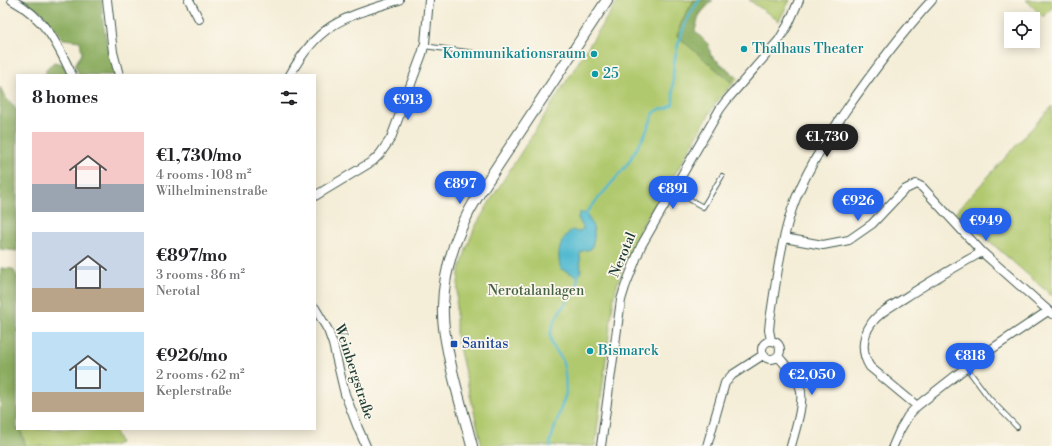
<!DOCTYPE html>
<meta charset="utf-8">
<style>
:root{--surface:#fff;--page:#f6f6f6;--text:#202124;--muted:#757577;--accent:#2563eb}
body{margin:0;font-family:"Libre Bodoni",serif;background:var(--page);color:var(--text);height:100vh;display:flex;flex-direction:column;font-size:15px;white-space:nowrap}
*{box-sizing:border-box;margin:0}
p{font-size:13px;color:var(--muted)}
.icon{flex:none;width:22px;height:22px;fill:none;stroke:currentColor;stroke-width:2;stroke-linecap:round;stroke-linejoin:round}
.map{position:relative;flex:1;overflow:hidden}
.sheet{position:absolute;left:16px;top:74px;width:300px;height:356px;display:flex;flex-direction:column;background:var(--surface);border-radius:0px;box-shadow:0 2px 10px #0003}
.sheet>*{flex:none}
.buttons{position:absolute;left:1004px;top:12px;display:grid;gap:8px}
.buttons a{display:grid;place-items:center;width:36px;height:36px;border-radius:0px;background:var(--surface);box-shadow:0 2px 10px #0003;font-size:20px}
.price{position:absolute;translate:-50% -34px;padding:0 9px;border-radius:14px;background:var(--accent);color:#fff;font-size:13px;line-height:26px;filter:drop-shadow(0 1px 2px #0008)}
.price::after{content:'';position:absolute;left:50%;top:24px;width:12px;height:9px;margin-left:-6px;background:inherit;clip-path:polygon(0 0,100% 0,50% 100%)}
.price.selected{background:#222;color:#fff}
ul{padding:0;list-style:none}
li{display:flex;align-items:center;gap:12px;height:100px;padding:0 16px}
li span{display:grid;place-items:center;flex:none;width:112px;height:80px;border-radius:0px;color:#555}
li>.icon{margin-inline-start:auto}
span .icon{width:48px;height:48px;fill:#fffc;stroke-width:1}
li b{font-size:17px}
h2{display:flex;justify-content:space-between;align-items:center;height:48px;padding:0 16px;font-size:17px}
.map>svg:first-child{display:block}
.green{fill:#b1c96e;stroke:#688351}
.forest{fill:#8cad61;stroke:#56754a}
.water{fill:#52bad0;stroke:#387c82}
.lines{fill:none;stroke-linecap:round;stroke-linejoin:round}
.stream{stroke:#52bad0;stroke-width:2.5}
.service-casing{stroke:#3f574c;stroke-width:6}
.minor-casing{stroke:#3f574c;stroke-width:10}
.tertiary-casing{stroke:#3f574c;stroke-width:12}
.service{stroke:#fff;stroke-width:4}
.minor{stroke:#fff;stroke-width:8}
.tertiary{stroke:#fff;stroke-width:10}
.culture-dot{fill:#0f9aa8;stroke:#fbf7ec;stroke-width:1.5}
.transit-dot{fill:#1a4fb4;stroke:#fbf7ec;stroke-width:1.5}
.labels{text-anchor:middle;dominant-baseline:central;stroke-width:3.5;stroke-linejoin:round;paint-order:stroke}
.culture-label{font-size:14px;fill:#0d838f;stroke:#fbf7ec;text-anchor:start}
.street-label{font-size:14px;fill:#1f3d34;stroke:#fbf7ec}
.park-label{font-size:14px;fill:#446042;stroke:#fbf7ec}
.transit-label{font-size:14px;fill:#164399;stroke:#fbf7ec;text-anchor:start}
</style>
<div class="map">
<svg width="1052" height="446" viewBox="0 0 1052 446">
<rect width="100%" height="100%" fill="#fbf7ec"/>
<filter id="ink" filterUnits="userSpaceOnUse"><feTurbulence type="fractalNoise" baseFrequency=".025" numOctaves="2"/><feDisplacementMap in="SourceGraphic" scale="8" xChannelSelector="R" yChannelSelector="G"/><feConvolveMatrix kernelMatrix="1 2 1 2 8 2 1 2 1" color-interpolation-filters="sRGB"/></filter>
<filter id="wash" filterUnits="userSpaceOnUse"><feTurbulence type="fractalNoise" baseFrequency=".012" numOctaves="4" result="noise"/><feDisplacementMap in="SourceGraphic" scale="16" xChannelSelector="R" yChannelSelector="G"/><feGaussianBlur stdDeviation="0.9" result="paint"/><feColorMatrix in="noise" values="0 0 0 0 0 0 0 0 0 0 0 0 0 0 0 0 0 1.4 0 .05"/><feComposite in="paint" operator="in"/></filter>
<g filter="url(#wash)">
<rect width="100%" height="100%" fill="#f4edd7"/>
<path class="green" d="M 618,0 L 711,0 L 693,24 L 691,39 L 738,78 L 715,104 L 680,166 L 644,222 L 621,272 L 614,296 L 595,446 L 482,446 L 456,334 L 456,306 L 459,273 L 467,247 L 475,227 L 492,198 Z
M 749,0 L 790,0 L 779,21 Z
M 1026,0 L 1052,0 L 1052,8 L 1043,17 Z
M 1052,106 L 1052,296 L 956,212 Z
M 20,429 L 114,429 L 120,443 L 112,446 L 26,446 Z"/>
<path class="forest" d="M 22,0 L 102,0 C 101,26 109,50 115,75 L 79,75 L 75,65 L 82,53 L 80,41 L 63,39 L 41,12 Z
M 694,0 L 713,0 L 699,15 L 695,31 L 708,44 L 711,56 L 735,76 L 731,82 L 677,36 L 681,23 Z
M 54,62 L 63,64 L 68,75 L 46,75 L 46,69 Z
M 0,87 L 5,97 L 17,110 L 17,251 L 0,249 Z
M 1,268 L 13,269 L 17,276 L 17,429 L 20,429 L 26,446 L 0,446 Z"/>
<path class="water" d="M 580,212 L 583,214 L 585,212 C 588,215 588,217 590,220 C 595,231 596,237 591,249 L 582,251 L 580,254 L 581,270 L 579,276 L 577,276 L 561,269 C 556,254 560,239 572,230 L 578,232 L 583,229 L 583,227 L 578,218 Z"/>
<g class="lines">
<path class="stream" d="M 586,216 L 586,213 L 627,165 L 645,134 L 654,113 L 660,109 L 668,108 L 673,104 C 673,95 673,85 673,76 C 674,51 684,19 700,0
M 551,446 L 550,442 L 566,393 L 565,373 L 562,359 L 552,345 L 550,335 L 554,322 L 560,311 L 577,287 L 578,276 L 576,274"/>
</g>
</g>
<g filter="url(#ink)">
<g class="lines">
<defs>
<path id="service" d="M 424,46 L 475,53
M 673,190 L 703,207 L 722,176
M 966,367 L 989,398 L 1017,427"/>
<path id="minor" d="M 12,0 C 45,18 57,43 72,75
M 107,0 L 113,52 L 119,75
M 189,0 L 199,19
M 290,75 C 319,22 345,17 399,0
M 315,196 L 373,161 L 380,154 L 391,138 L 422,54 L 425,43 L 429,0
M 784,238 L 823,245 L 849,240 L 872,224 L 904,190 L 916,184 L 922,187 L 982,252 L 1052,314
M 315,308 L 328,330 L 333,344 L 345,394 L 358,428 L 366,446
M 771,340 L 769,330 L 770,320 C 776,283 780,245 792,209 C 804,174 824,144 844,113 C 871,74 899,36 932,0
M762 350a9 9 0 1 1 18 0a9 9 0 1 1-18 0Z
M 778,356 C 786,366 796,376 800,387 C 805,401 795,431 791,446
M 917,406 L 870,367 C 861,353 862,337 871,324 C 878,313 892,306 903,299 C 929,282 955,267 982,252
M 601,446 L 621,300 L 625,287 L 641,246 L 720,109 L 726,101 L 779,40 L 789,23 L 799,0
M 707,446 L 725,383 L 732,375 L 763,355
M 893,446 L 900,430 L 908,416 L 917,406 L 977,359 L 1048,311"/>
<path id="tertiary" d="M 472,446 C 465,419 457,393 451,366 C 447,346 442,326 443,306 C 444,265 458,228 479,194 L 607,0"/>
</defs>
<use href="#service" class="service-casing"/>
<use href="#minor" class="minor-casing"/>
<use href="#tertiary" class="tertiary-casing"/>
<use href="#service" class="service"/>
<use href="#minor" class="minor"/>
<use href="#tertiary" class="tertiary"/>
</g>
</g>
<g class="culture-dot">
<circle cx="744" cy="49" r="4"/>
<circle cx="594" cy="54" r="4"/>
<circle cx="595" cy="74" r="4"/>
<circle cx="590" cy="351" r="4"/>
</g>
<rect class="transit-dot" x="450" y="340" width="8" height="8" rx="2"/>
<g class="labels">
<g class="culture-label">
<text x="752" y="49">Thalhaus Theater</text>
<text x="586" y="54" text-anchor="end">Kommunikationsraum</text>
<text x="603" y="74">25</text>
<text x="598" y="351">Bismarck</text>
</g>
<g class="street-label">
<text transform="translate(623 255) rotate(-67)">Nerotal</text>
<text transform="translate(354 372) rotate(72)">Weinbergstraße</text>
</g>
<g class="park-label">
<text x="536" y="291">Nerotalanlagen</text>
</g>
<g class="transit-label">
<text x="462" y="344">Sanitas</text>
</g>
</g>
</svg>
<div class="buttons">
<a><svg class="icon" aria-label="locate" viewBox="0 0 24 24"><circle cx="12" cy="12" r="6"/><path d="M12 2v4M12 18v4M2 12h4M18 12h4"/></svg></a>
</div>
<b class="price" style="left:408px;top:121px">€913</b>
<b class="price selected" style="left:827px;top:158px">€1,730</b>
<b class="price" style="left:460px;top:205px">€897</b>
<b class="price" style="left:673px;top:210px">€891</b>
<b class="price" style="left:858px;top:222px">€926</b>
<b class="price" style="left:986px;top:242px">€949</b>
<b class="price" style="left:970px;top:377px">€818</b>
<b class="price" style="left:812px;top:396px">€2,050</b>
<section class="sheet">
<h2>8 homes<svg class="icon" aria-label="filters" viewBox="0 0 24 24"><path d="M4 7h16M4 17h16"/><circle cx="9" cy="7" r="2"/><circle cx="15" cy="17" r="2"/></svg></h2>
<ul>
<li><span style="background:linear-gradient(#f6c9c9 65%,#9aa5b1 0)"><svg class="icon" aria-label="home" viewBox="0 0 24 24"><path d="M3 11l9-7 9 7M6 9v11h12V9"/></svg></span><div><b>€1,730/mo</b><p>4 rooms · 108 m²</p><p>Wilhelminenstraße</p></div></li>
<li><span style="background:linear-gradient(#c9d6e8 70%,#b9a48a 0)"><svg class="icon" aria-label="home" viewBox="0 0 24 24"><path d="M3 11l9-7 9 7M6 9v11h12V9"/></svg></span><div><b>€897/mo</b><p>3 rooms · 86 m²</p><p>Nerotal</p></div></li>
<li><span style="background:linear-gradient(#bfe0f5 75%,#b9a48a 0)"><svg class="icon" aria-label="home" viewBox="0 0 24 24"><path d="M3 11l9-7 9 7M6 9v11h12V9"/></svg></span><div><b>€926/mo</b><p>2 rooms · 62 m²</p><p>Keplerstraße</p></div></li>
</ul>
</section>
</div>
